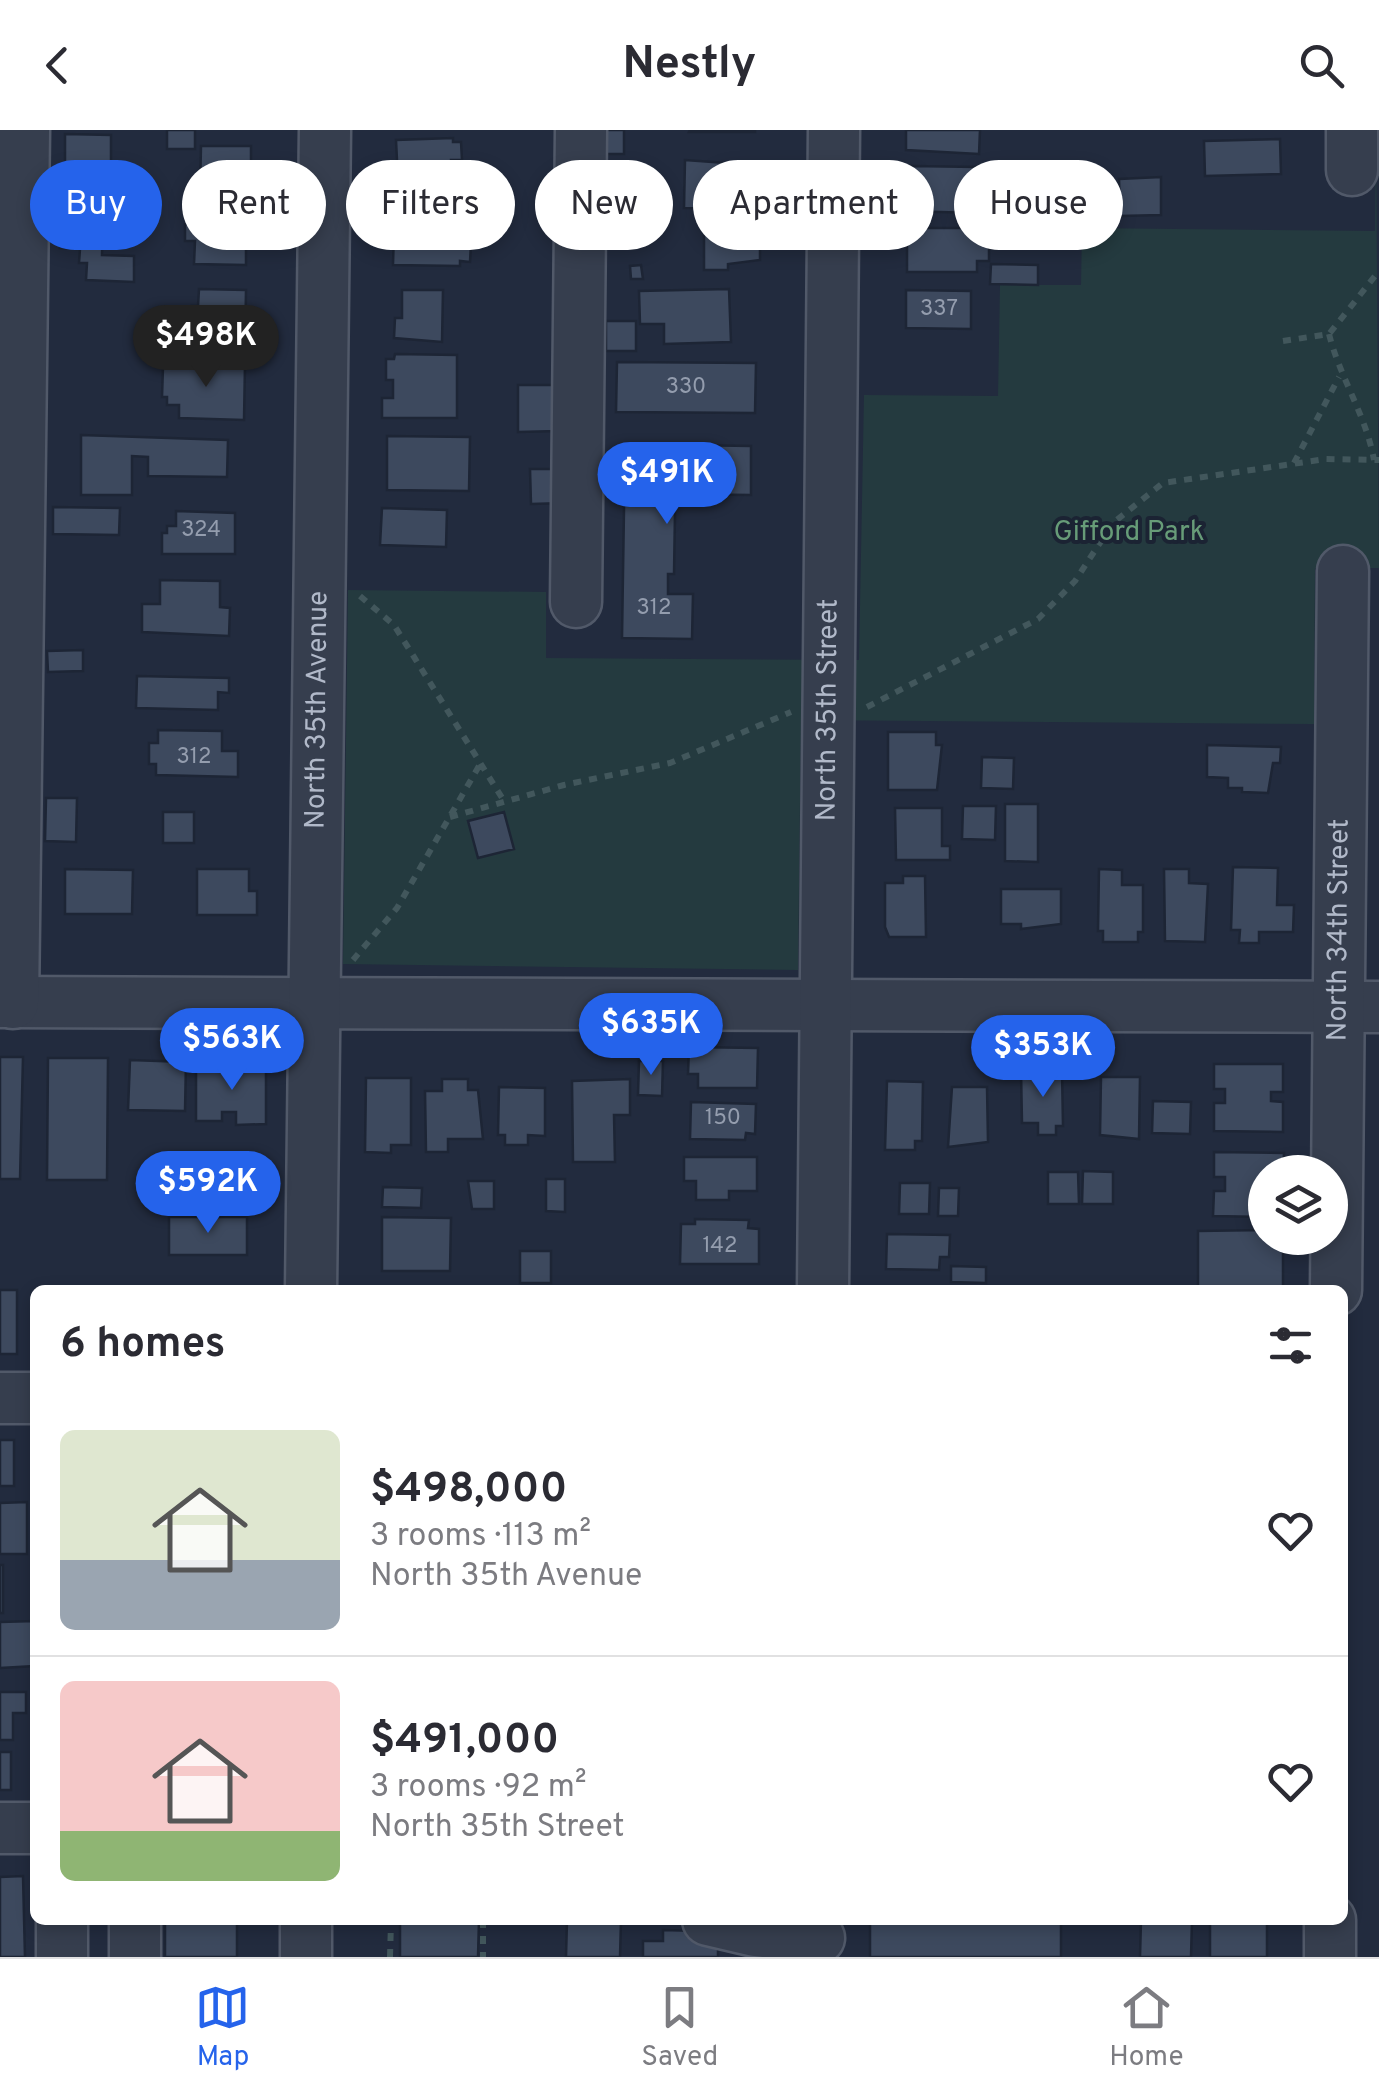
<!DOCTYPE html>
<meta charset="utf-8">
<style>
:root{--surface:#fff;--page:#f2f2f3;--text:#2b2b33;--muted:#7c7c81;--line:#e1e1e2;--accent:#2563eb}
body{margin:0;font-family:Overpass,sans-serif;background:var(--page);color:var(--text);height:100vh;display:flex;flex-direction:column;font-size:38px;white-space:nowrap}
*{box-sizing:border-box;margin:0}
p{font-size:32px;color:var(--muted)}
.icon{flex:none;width:55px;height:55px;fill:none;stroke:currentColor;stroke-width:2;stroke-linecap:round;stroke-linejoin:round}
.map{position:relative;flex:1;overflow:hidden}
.drawer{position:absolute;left:30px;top:1155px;width:1318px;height:640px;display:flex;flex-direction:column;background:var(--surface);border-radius:15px;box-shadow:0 5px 15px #0003}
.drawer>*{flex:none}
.guide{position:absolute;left:30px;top:30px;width:1320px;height:90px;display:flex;gap:20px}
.tools{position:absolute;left:1248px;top:1025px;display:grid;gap:20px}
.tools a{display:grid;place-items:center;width:100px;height:100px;border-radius:50%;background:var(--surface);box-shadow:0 5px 15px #0003;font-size:50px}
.price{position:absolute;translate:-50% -85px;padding:0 22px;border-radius:35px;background:var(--accent);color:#fff;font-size:32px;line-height:65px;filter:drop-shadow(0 2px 5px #0008)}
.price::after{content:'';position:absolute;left:50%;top:60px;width:30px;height:22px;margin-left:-15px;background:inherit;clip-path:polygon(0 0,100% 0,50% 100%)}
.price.current{background:#222;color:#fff}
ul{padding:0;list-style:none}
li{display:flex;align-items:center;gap:30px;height:250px;padding:0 30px}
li+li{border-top:2px solid var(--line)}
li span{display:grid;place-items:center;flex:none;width:280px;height:200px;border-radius:15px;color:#555}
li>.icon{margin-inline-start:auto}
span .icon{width:120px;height:120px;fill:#fffc;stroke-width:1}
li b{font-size:42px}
h2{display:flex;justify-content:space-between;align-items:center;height:120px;padding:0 30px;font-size:42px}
.pill{padding:0 35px;border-radius:45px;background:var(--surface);box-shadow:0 5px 15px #0003;font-size:35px;line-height:90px}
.pill.current{background:var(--accent);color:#fff}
header{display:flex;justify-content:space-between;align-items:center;height:130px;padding:0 30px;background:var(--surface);font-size:45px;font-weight:700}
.tab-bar{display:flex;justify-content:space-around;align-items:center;height:140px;border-top:2px solid var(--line);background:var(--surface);font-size:28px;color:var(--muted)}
.tab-bar a{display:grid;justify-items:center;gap:5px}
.tab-bar .current{color:var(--accent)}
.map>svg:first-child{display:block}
.green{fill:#243a3f}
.building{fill:#3d495e;stroke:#1d2535;stroke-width:2.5}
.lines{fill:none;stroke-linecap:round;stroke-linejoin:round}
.minor-casing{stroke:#515969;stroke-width:55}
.path{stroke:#42575c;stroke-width:6;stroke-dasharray:8 8;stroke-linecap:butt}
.minor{stroke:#363e4e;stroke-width:50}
.labels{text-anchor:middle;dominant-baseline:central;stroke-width:8;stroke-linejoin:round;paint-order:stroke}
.number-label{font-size:22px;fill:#949dae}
.park-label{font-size:28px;fill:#679c78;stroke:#1b2333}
.street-label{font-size:28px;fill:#b1b9c9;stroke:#1b2333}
</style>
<header><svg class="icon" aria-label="back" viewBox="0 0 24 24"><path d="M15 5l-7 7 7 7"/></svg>Nestly<svg class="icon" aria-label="search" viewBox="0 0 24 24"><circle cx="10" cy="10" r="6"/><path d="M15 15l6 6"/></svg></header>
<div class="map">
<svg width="1379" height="1827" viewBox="0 0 1379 1827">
<rect width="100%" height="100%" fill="#222b3e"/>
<path class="green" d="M 1376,0 L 1379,438 L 1315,438 L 1314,594 L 801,590 L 798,840 L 343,834 L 348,460 L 546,462 L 546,528 L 859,530 L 864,265 L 998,266 L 1000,155 L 1081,155 L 1082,98 L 1375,101 Z"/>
<path class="building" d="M 167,0 L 195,0 L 195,19 L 167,19 Z
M 586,0 L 624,0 L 624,24 L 586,24 Z
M 690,0 L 755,0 L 755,2 L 689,2 Z
M 906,0 L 980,0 L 979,24 L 906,20 Z
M 65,4 L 111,5 L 111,60 L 65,60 Z
M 453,8 L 453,12 L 461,12 L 462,30 L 451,30 L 451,50 L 398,51 L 396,10 Z
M 1280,9 L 1281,44 L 1205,46 L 1204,11 Z
M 201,16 L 251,16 L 251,37 L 261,37 L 260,61 L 200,61 Z
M 685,30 L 767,36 L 766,79 L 684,78 Z
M 911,36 L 977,37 L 976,83 L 903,81 L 904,57 L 911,57 Z
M 1161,47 L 1161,85 L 1120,86 L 1119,49 Z
M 395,65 L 463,66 L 463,77 L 470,77 L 470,95 L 462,95 L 461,113 L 471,113 L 470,132 L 460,131 L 460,136 L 393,135 Z
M 599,72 L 636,72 L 636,90 L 599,91 Z
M 207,75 L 249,77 L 249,99 L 259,99 L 259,117 L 246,117 L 246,135 L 194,134 L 195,111 L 185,111 L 185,94 L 206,94 Z
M 62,79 L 103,81 L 102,125 L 134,126 L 134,152 L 86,150 L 87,133 L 79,133 L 80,119 L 60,118 Z
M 907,98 L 979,98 L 979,111 L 989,111 L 989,131 L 977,131 L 977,142 L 907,142 Z
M 760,99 L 760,130 L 728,134 L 728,140 L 704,140 L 704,100 Z
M 991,134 L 1038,135 L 1038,155 L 990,154 Z
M 641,135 L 643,149 L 631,149 L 630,136 Z
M 199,159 L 246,160 L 245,219 L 199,217 L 200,211 L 191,210 L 192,176 L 198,176 Z
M 729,159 L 731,212 L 664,214 L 664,194 L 640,194 L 639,161 Z
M 402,160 L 443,160 L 442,212 L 394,208 L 395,188 L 402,188 Z
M 906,160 L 971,161 L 971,199 L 906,198 Z
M 606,191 L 636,191 L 636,221 L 606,221 Z
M 395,224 L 457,225 L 457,288 L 382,288 L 382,268 L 393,268 L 393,250 L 386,250 L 386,229 L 394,229 Z
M 617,232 L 756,233 L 755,283 L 616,282 Z
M 181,233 L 245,234 L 244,290 L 179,288 L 179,275 L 167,275 L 167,267 L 162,267 L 163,237 L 181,238 Z
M 518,255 L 558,255 L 558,301 L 518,302 Z
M 81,305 L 228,310 L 227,347 L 148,346 L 148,327 L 132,326 L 132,365 L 81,365 Z
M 387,306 L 470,307 L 469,361 L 387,360 Z
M 625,314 L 751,316 L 751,365 L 669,364 L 669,382 L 675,382 L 674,444 L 668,444 L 668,464 L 693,464 L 692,509 L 622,508 Z
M 530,339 L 565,339 L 565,373 L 531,374 Z
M 53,377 L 120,378 L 119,405 L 53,404 Z
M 382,378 L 447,380 L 446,417 L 380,415 Z
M 176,381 L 235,383 L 235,424 L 162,424 L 162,403 L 167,403 L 167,396 L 176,396 Z
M 160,450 L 220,451 L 220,477 L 230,478 L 229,506 L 142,502 L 142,474 L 160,474 Z
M 83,520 L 83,541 L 48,542 L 47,521 Z
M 137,546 L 229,548 L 229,563 L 218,562 L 218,580 L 136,578 Z
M 158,600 L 222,601 L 222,621 L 238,621 L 238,647 L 156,645 L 156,634 L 149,634 L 149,613 L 158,613 Z
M 888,602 L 936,602 L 936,615 L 942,615 L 937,660 L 888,660 Z
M 1207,615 L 1281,617 L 1280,633 L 1273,633 L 1268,663 L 1242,662 L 1242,658 L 1228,658 L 1228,648 L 1207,647 Z
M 982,627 L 1014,628 L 1013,659 L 981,658 Z
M 46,668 L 77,668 L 76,712 L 45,711 Z
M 1005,674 L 1038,674 L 1038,732 L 1005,731 Z
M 963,676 L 996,676 L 995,710 L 962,709 Z
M 895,678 L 942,678 L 942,716 L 950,716 L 950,730 L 896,730 Z
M 163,682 L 194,682 L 194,713 L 163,713 Z
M 504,682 L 514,719 L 478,728 L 468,691 Z
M 1233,737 L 1278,738 L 1277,775 L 1294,775 L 1293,802 L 1259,802 L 1259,813 L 1239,813 L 1240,800 L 1231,800 Z
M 65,739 L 133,740 L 132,784 L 65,784 Z
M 197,739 L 249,739 L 249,761 L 257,761 L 257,785 L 197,785 Z
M 1099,739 L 1122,740 L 1122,755 L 1143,755 L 1143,802 L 1138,802 L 1138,812 L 1103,812 L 1103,801 L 1098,801 Z
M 1164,739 L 1189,739 L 1189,753 L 1208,754 L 1205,812 L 1165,811 Z
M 903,746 L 925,746 L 926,807 L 889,807 L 885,797 L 885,753 L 903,753 Z
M 1001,759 L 1061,759 L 1061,794 L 1021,799 L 1021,794 L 1001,794 Z
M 689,917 L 758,918 L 757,958 L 698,958 L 698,944 L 688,944 Z
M 0,927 L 23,927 L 20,1049 L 0,1049 Z
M 48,928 L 108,928 L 107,1050 L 47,1050 Z
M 130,930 L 186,932 L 185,981 L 128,980 Z
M 639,931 L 663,931 L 662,966 L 638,965 Z
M 1214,934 L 1283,934 L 1283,962 L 1271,962 L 1271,971 L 1283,972 L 1283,1002 L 1214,1001 L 1214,973 L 1225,973 L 1225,959 L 1214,959 Z
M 266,935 L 266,994 L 236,995 L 236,982 L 222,982 L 222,991 L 196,991 L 196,936 Z
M 1021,941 L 1062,941 L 1063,996 L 1056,996 L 1056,1005 L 1038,1005 L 1038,993 L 1022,993 Z
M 1101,947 L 1140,947 L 1139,1009 L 1100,1005 Z
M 366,948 L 411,948 L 411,1015 L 391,1015 L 391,1023 L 365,1022 Z
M 442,949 L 468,949 L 468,960 L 478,960 L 483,1009 L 448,1009 L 448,1022 L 426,1022 L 425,961 L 442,961 Z
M 630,949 L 630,985 L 614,985 L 615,1032 L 573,1032 L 572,951 Z
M 887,951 L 923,952 L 922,1011 L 915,1011 L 915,1020 L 885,1020 Z
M 499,957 L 545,958 L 545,1006 L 528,1005 L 528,1015 L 505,1015 L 505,1005 L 498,1005 Z
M 952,957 L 987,957 L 988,1012 L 948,1017 Z
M 1153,971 L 1191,972 L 1190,1004 L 1152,1003 Z
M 691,972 L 756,974 L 755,1004 L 746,1003 L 745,1010 L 690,1009 Z
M 1214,1022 L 1284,1023 L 1283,1042 L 1265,1042 L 1265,1087 L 1213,1086 L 1214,1061 L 1225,1061 L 1225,1047 L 1214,1047 Z
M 684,1027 L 757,1027 L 757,1061 L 729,1061 L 729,1070 L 696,1070 L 696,1051 L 684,1051 Z
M 1083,1041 L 1113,1042 L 1113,1074 L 1082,1074 Z
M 1048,1042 L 1078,1042 L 1079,1074 L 1048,1074 Z
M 546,1049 L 565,1049 L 565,1082 L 546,1081 Z
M 468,1051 L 494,1051 L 494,1079 L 472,1079 Z
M 900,1053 L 930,1053 L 929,1084 L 899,1084 Z
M 383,1057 L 422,1058 L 421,1078 L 382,1077 Z
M 939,1058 L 959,1058 L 958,1086 L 938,1086 Z
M 169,1087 L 247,1087 L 247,1125 L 169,1125 Z
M 382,1087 L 451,1088 L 450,1141 L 382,1141 Z
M 695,1089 L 749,1090 L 748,1098 L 759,1099 L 759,1134 L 680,1134 L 681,1094 L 695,1094 Z
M 1265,1100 L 1265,1108 L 1283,1108 L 1283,1160 L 1198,1160 L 1198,1101 Z
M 887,1104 L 950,1105 L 949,1127 L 940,1127 L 939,1140 L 886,1139 Z
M 520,1121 L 551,1121 L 551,1153 L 520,1153 Z
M 951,1136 L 986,1137 L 986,1153 L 951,1152 Z
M 883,1158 L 959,1159 L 959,1160 L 883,1160 Z
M 0,1160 L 17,1160 L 17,1224 L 0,1224 Z
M 0,1310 L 14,1310 L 14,1356 L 0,1356 Z
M 27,1372 L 27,1424 L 0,1424 L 0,1373 Z
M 0,1435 L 3,1435 L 3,1483 L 0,1483 Z
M 35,1491 L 35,1536 L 0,1538 L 0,1492 Z
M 0,1562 L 26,1562 L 26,1583 L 13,1583 L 13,1610 L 0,1610 Z
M 0,1622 L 11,1622 L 11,1660 L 0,1660 Z
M 23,1746 L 25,1827 L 0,1827 L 0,1747 Z
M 165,1790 L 237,1790 L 237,1827 L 165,1827 Z
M 400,1790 L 479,1790 L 478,1827 L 400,1827 Z
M 567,1790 L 621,1790 L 620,1827 L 566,1827 Z
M 870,1790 L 1061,1790 L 1061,1827 L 870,1827 Z
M 1141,1790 L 1192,1790 L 1191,1827 L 1140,1827 Z
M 1210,1790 L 1267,1790 L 1267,1827 L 1210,1827 Z
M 663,1800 L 700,1801 L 718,1813 L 718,1827 L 643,1827 L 643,1811 L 663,1811 Z"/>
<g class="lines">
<defs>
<g id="minor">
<path d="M 1352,40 L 1352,0"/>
<path d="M 576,472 L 581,0"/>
<path d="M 0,872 L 1379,877"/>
<path d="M 13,873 L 24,0"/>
<path id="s1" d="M 311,1160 L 325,0"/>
<path id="s2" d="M 823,1160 L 834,0"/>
<path id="s3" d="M 1336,1160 L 1343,441"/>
<path d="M 0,1268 L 35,1268"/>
<path d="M 0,1698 L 35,1698"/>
<path d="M 62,1790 L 62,1827"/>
<path d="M 135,1790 L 135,1827"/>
<path d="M 708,1790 L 755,1801 L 819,1808"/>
<path d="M 1330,1790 L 1330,1827"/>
<path d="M 306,1827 L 306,1790"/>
</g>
</defs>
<use href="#minor" class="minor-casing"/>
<path class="path" d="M 1329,204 C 1340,248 1366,285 1374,330
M 1283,211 L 1329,204 L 1379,141
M 1294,333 L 1339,247
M 360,466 L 394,495 L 504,671
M 867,577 L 1038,489 L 1075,451 L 1113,393 L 1163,353 L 1326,329 L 1379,330
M 450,687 L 564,655 L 670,633 L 791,582
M 353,830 L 397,778 L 479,636
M 483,1790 L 483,1827
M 390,1827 L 391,1792"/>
<use href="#minor" class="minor"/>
</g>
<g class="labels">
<g class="number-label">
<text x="939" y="179">337</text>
<text x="686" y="257">330</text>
<text x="201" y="400">324</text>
<text x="654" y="478">312</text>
<text x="194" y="627">312</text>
<text x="723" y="988">150</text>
<text x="720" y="1116">142</text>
</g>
<g class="park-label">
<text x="1129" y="403">Gifford Park</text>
</g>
<g class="street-label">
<text stroke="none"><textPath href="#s1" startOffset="580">North 35th Avenue</textPath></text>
<text stroke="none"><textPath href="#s2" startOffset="580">North 35th Street</textPath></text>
<text stroke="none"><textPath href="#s3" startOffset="360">North 34th Street</textPath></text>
</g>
</g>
</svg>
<div class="tools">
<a><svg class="icon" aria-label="layers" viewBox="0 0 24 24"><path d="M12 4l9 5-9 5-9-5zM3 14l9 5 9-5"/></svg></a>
</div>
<b class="price current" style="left:206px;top:260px">$498K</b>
<b class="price" style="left:667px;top:397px">$491K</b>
<b class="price" style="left:651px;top:948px">$635K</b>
<b class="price" style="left:232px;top:963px">$563K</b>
<b class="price" style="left:1043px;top:970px">$353K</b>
<b class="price" style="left:208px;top:1106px">$592K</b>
<div class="guide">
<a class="pill current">Buy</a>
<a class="pill">Rent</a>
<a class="pill">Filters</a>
<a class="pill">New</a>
<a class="pill">Apartment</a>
<a class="pill">House</a>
</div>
<section class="drawer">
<h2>6 homes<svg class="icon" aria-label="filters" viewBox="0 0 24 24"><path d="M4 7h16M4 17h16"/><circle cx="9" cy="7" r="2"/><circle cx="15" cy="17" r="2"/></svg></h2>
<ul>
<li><span style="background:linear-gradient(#dfe7d0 65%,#9aa5b1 0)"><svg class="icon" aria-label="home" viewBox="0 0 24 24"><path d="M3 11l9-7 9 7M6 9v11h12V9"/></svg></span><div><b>$498,000</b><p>3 rooms · 113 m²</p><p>North 35th Avenue</p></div><svg class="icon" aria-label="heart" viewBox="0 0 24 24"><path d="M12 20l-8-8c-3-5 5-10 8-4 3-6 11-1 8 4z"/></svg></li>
<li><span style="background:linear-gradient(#f6c9c9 75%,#8fb573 0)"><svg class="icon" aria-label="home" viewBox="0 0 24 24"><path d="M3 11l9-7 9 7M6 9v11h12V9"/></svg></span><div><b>$491,000</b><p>3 rooms · 92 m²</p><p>North 35th Street</p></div><svg class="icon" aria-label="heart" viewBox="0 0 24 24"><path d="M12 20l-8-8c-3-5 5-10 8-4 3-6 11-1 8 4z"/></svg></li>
</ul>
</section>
</div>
<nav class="tab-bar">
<a class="current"><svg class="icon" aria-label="map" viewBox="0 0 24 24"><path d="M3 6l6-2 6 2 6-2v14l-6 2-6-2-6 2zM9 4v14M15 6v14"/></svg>Map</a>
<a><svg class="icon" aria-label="saved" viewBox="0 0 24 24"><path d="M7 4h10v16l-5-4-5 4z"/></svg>Saved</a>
<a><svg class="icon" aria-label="home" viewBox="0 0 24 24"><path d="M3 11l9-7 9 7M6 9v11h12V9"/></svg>Home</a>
</nav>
